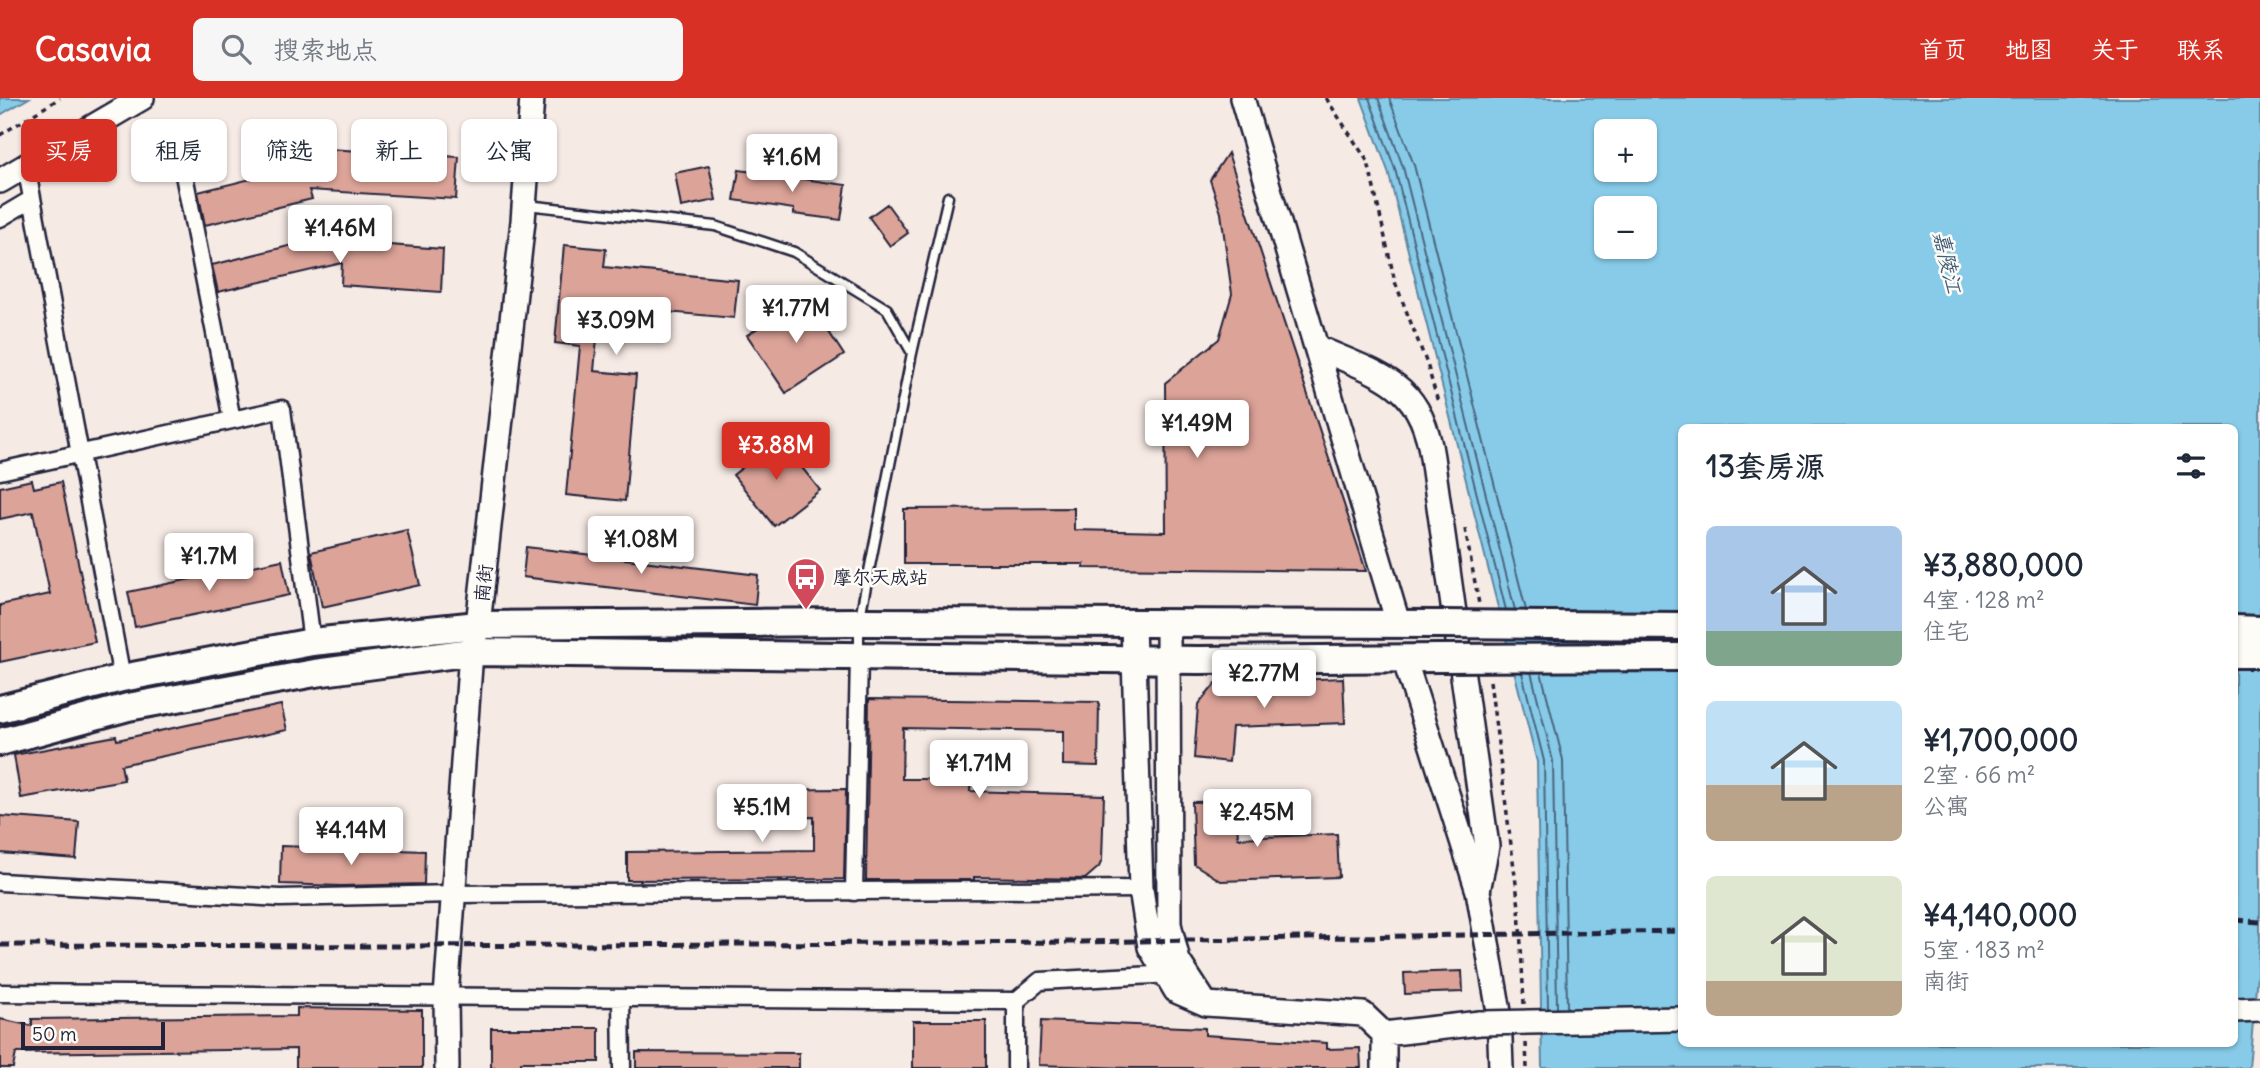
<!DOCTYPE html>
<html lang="zh">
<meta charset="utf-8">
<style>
:root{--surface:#fff;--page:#f6f6f7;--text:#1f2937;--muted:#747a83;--accent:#d93025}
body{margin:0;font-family:Delius,"LXGW WenKai TC",sans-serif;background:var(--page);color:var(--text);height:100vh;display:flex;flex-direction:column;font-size:26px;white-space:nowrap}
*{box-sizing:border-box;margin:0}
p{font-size:23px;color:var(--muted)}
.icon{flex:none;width:38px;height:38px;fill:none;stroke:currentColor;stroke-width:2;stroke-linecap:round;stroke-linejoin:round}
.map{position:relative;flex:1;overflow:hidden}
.sheet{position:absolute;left:1678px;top:326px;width:560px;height:623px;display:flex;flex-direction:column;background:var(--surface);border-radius:10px;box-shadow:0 2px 5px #0004}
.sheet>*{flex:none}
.top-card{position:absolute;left:21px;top:21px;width:665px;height:63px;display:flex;gap:14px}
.tools{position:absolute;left:1594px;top:21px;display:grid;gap:14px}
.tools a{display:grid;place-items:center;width:63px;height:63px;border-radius:10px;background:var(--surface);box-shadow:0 2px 5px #0004;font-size:35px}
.scale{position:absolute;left:21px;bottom:18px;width:144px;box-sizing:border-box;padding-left:7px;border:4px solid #22223b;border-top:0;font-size:19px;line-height:24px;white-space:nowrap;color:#22223b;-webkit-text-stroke:5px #fdfcf7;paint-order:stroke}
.price{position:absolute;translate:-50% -60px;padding:0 16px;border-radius:7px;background:#fff;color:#222;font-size:23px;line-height:46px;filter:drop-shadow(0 2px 4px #0008)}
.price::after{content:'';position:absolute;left:50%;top:42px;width:21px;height:16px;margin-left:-10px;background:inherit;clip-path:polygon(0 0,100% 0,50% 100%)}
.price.active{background:var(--accent);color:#fff}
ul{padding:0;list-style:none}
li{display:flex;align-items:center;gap:21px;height:175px;padding:0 28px}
li span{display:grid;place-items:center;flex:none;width:196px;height:140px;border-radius:10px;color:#555}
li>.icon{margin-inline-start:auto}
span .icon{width:84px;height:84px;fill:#fffc;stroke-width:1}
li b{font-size:30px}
h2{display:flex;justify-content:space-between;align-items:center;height:84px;padding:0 28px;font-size:30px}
.pill{padding:0 24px;border-radius:10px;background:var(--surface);box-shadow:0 2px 5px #0004;font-size:24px;line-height:63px}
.pill.active{background:var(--accent);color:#fff}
header{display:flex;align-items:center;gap:42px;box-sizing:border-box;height:98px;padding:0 35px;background:var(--accent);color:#fff}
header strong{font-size:33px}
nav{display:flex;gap:38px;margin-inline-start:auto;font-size:24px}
.search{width:490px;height:63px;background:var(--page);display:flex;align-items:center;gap:18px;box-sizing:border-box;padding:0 24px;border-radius:10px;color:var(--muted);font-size:26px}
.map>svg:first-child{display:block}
.water{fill:#87cbe8;stroke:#5f87a3;stroke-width:2;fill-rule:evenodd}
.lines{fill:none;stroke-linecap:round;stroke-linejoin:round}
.shore{stroke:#4a6680;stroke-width:2}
.building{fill:#dca398;stroke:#22223b;stroke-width:2}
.lane-casing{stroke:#22223b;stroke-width:13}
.street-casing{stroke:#22223b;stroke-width:21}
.secondary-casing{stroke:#22223b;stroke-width:28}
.primary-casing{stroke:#22223b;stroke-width:32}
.path{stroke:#22223b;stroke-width:3.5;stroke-dasharray:5 5;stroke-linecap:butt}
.lane{stroke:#fdfcf7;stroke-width:8}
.street{stroke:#fdfcf7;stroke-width:16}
.secondary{stroke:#fdfcf7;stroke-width:23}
.primary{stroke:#fdfcf7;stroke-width:26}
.rail{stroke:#22223b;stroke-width:5;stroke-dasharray:10 5;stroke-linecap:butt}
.secondary-bridge-casing{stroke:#22223b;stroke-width:28;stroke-linecap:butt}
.primary-bridge-casing{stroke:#22223b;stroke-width:32;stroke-linecap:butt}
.secondary-bridge{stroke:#fdfcf7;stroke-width:23}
.primary-bridge{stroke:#fdfcf7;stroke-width:26}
.labels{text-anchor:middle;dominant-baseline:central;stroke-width:5;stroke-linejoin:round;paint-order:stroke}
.poi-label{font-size:19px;fill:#22223b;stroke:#fdfcf7;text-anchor:start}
.street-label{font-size:19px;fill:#22223b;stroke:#fdfcf7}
.water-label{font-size:21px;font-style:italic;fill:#455d78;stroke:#fdfcf7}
</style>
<header>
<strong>Casavia</strong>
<div class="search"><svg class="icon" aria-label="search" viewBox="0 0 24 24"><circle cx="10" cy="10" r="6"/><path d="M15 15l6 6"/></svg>搜索地点</div>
<nav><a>首页</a><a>地图</a><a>关于</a><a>联系</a></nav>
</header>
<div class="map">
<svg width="2260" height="970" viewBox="0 0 2260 970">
<rect width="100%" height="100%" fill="#f6eae4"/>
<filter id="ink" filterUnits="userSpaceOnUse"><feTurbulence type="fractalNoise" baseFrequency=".0143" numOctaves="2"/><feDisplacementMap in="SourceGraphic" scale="14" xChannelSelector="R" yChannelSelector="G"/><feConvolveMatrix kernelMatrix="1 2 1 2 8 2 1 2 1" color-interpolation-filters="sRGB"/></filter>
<g filter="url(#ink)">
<path class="water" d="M 0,0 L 29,0 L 0,17 Z
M 1361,0 L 2260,0 L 2260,841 L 2249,970 L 1542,970 L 1537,664 L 1388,73 ZM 1606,33 L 1645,33 L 1645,72 L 1606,72 ZM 1606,110 L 1645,110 L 1645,149 L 1606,149 ZM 1682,329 L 2235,329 L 2235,945 L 1682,945 Z"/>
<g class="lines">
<path class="shore" d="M 1369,0 L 1395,71 L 1506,512
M 1378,0 L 1403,69 L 1515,512
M 1389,0 L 1414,67 L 1526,512
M 1531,574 L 1553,663 L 1557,910
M 1541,574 L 1563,662 L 1567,910
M 1522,575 L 1544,663 L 1548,911"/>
</g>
<path class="building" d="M 328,51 L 459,59 L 456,101 L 309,92 L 312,101 L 205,127 L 198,94 L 328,62 Z
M 1228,55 L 1366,473 L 1083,470 L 1084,466 L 904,466 L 904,411 L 1074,410 L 1074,432 L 1166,434 L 1165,285 L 1219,241 L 1232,196 L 1221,115 L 1210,82 Z
M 709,68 L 716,102 L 681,109 L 675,75 Z
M 739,72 L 846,87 L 841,122 L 794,116 L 794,111 L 734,102 Z
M 887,106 L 908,135 L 890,148 L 869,119 Z
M 321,140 L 321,142 L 443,151 L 441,194 L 341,187 L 342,165 L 218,194 L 212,167 Z
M 564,147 L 606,151 L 604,169 L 738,182 L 734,220 L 600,208 L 594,273 L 636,277 L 625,403 L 566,397 L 580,248 L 555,245 Z
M 806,199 L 844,257 L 786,295 L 747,237 Z
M 779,341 L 820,392 L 774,428 L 733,377 Z
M 32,382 L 34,390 L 61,384 L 95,544 L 0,564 L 0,507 L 50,496 L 33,414 L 0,421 L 0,389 Z
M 407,432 L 420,487 L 322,509 L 311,454 Z
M 526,449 L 758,477 L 755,507 L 523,479 Z
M 282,462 L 289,497 L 135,529 L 128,494 Z
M 1343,580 L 1345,625 L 1232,629 L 1229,664 L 1194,660 L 1198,607 L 1216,585 Z
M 869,601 L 1099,604 L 1098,668 L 1063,667 L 1063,633 L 903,630 L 902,681 L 971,681 L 970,693 L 1104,697 L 1102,762 L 1099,769 L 1085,781 L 974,779 L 974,782 L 866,782 Z
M 281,607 L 287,632 L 121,667 L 124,682 L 21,700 L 14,657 L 116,638 L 117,642 Z
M 846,691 L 844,781 L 627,782 L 627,754 L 814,752 L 814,719 L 735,720 L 735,692 Z
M 1236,703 L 1238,740 L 1337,736 L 1339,779 L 1221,783 L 1194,766 L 1192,704 Z
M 0,718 L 79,724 L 76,761 L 0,755 Z
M 281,748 L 425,753 L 424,786 L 341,788 L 280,786 Z
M 1462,873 L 1463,894 L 1405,896 L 1404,875 Z
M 297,910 L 422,912 L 422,970 L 296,970 L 296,951 L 16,955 L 13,970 L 0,970 L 0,921 L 32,928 L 32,921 L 297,918 Z
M 913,923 L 986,923 L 986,970 L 913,970 Z
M 1041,923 L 1205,930 L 1205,937 L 1327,945 L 1327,951 L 1360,950 L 1361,970 L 1128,970 L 1039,967 Z
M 491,930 L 599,930 L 599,964 L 521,964 L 521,970 L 491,970 Z
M 636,954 L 799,955 L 799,970 L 636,970 Z"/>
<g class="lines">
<defs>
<path id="lane" d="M 527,107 L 715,128 L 794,154 L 887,211 L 912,255
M 859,556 L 859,524 L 912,255 L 948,99"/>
<path id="street" d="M 26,68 L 122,580
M 184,77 L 232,322
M 0,120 L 32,101
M 0,373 L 282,311 L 312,544
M 0,784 L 280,800 L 454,796 L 1141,791
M 854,794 L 859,559
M 0,895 L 1016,903 L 1040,883 L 1173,876
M 621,900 L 622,970
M 1016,970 L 1016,903"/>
<path id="secondary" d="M 1242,0 L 1398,525
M 0,83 L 142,0
M 1316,249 C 1378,277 1421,282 1432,359 L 1487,748 L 1478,793
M 1133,526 L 1141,791 L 1150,849 L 1176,893 L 1206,906 L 1363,916 L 1384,936 L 1480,925
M 1168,526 L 1169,826 L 1178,863 L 1206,906
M 1404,560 L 1478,793 L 1499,914 L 1501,970
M 2235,912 L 2260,911
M 1384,936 L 1384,970
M 447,970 L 446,899 L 471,554 L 478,527 L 523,123 L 532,0"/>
<path id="primary" d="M 2235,531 L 2260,532
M 2235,556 L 2260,556
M 0,611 L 122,580 L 312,544 L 478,527 L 859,524 L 1440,526
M 0,644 L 128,609 L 315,575 L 471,554 L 1198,562 L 1439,560"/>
</defs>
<use href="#lane" class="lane-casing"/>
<use href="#street" class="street-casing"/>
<use href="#secondary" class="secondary-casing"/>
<use href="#primary" class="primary-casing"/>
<path class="path" d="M 1326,0 L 1368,64 L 1395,184 L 1427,266 L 1438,304
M 0,37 L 60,0
M 1465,431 L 1479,506
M 1490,583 L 1519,809 L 1524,906
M 1526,945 L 1527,970"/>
<use href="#lane" class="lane"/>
<use href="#street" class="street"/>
<use href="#secondary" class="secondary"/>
<use href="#primary" class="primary"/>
<path class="rail" d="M 2235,822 L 2260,824
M 0,847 L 405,848 L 1082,844 L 1682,833"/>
<defs>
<path id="secondary-bridge" d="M 1480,925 L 1682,921"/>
<path id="primary-bridge" d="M 1440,526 L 1682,528
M 1439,560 L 1682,559"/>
</defs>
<use href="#secondary-bridge" class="secondary-bridge-casing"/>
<use href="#primary-bridge" class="primary-bridge-casing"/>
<use href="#secondary-bridge" class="secondary-bridge"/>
<use href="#primary-bridge" class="primary-bridge"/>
</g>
</g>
<defs>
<symbol id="bus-pin" viewBox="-11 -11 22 30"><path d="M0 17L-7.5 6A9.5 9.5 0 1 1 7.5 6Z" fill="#d1495b" stroke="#fdfcf7"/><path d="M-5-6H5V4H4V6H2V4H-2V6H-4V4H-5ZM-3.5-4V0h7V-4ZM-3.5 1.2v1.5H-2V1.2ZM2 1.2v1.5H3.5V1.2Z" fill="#fff"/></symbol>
</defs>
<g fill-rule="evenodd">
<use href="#bus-pin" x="784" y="457" width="44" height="60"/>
</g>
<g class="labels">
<g class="poi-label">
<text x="833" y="479">摩尔天成站</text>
</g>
<g class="street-label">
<text transform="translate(483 485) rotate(-84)">南街</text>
</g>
<g class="water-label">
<text transform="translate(1948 164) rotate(77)">嘉陵江</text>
</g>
</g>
</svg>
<div class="tools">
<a>+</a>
<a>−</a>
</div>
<div class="scale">50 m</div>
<b class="price" style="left:792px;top:96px">¥1.6M</b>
<b class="price" style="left:340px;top:167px">¥1.46M</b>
<b class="price" style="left:796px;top:247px">¥1.77M</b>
<b class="price" style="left:616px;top:259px">¥3.09M</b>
<b class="price" style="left:1197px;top:362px">¥1.49M</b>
<b class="price active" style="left:776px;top:384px">¥3.88M</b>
<b class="price" style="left:641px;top:478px">¥1.08M</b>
<b class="price" style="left:209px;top:495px">¥1.7M</b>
<b class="price" style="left:1264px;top:612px">¥2.77M</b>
<b class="price" style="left:979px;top:702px">¥1.71M</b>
<b class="price" style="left:762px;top:746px">¥5.1M</b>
<b class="price" style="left:1257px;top:751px">¥2.45M</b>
<b class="price" style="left:351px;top:769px">¥4.14M</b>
<div class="top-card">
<a class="pill active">买房</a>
<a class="pill">租房</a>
<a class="pill">筛选</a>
<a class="pill">新上</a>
<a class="pill">公寓</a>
</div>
<section class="sheet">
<h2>13套房源<svg class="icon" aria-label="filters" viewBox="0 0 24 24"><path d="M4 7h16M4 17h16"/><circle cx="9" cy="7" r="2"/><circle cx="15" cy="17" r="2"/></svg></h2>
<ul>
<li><span style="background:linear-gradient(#a9c7e8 75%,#7fa58c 0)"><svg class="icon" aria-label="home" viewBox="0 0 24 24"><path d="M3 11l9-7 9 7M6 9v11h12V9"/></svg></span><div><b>¥3,880,000</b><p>4室 · 128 m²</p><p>住宅</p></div></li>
<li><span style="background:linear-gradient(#bfe0f5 60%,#b9a48a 0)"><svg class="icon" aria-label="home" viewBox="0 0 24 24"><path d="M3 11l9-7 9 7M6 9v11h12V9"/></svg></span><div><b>¥1,700,000</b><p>2室 · 66 m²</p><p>公寓</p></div></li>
<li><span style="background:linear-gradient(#dfe7d0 75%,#b9a48a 0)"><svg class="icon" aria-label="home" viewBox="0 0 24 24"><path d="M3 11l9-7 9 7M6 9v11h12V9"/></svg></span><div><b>¥4,140,000</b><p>5室 · 183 m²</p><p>南街</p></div></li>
</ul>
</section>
</div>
